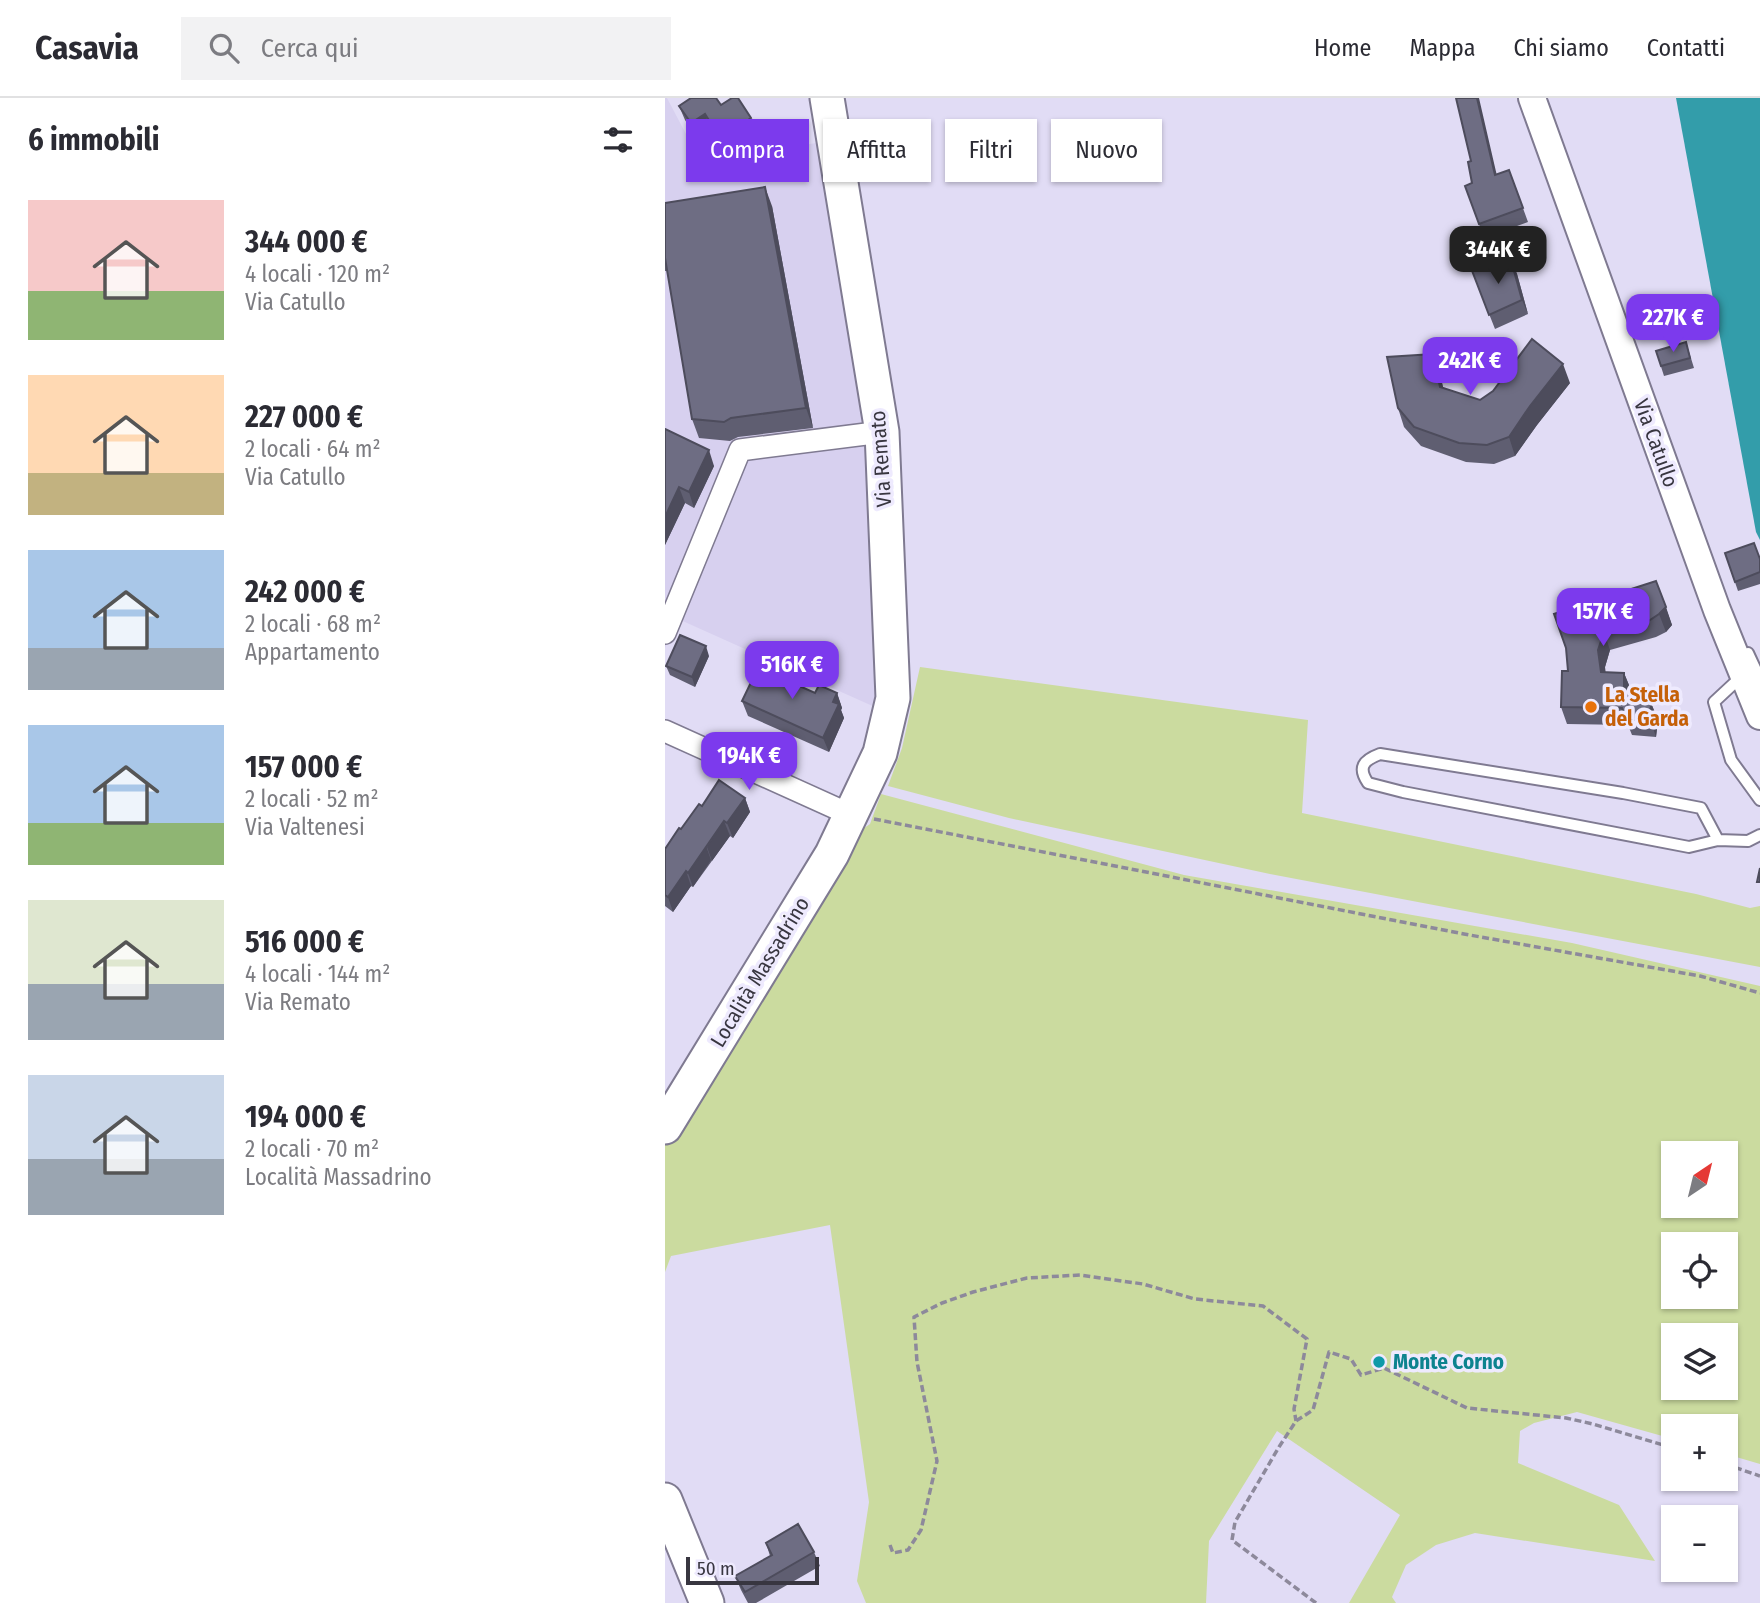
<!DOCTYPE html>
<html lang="it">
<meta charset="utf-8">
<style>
:root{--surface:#fff;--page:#f2f2f3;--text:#2b2b33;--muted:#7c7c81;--line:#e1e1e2;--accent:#7c3aed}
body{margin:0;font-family:"Fira Sans Condensed",sans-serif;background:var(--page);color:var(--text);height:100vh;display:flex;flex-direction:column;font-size:26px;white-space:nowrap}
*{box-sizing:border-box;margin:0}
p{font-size:23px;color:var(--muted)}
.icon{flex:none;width:38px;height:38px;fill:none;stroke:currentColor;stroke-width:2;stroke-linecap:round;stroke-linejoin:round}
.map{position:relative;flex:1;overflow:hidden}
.drawer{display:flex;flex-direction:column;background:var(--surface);width:665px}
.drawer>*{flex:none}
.top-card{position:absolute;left:21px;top:21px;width:665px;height:63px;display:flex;gap:14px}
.needle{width:46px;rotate:35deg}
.tools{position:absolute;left:996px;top:1043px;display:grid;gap:14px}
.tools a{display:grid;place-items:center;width:77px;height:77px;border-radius:0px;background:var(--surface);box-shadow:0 2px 5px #0004;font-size:35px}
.scale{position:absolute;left:21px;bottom:18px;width:133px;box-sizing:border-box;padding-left:7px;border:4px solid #383640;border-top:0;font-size:19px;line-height:24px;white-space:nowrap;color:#383640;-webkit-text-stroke:5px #eeeafe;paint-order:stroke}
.price{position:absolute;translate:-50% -60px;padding:0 16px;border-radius:14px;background:var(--accent);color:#fff;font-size:23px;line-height:46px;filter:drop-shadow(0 2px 4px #0008)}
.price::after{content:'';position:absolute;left:50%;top:42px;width:21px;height:16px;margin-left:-10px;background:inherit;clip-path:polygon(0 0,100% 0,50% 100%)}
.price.on{background:#222;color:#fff}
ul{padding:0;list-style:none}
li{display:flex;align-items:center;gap:21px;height:175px;padding:0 28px}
li span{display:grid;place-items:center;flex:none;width:196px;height:140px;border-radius:0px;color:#555}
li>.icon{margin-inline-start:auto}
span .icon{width:84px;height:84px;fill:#fffc;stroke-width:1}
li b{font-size:30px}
h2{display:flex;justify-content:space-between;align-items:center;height:84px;padding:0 28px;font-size:30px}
.chip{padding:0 24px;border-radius:0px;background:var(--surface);box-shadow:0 2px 5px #0004;font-size:24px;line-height:63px}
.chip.on{background:var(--accent);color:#fff}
header{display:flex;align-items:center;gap:42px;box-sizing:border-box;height:98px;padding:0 35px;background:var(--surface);border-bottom:2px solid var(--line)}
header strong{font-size:33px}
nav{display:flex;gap:38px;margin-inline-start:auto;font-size:24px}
.search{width:490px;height:63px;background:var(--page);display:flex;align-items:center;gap:18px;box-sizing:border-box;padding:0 24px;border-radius:0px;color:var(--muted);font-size:26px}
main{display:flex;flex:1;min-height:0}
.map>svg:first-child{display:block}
.built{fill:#d7d0ef}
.green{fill:#cbdb9f;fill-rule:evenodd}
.water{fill:#339daa}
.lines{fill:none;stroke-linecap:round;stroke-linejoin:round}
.service-casing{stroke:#7f7a91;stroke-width:14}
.minor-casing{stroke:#7f7a91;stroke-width:24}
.tertiary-casing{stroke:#7f7a91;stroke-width:30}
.primary-casing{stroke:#7f7a91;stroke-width:37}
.path{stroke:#8d899b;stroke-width:3.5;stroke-dasharray:7 3.5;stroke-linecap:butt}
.service{stroke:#fff;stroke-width:10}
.minor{stroke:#fff;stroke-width:21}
.tertiary{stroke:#fff;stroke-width:26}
.primary{stroke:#fff;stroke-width:33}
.wall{fill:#5f5e71}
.shaded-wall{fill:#4d4c5c}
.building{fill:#6e6d83;stroke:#4d4c5c;stroke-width:2}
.food-dot{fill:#e8710a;stroke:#eeeafe;stroke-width:2.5}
.culture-dot{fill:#0f9aa8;stroke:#eeeafe;stroke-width:2.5}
.labels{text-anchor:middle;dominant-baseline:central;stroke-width:7;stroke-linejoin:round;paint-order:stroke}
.street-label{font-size:21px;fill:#383640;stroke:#eeeafe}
.food-label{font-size:21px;font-weight:bold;fill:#c56008;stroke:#eeeafe;text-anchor:start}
.culture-label{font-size:21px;font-weight:bold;fill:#0d838f;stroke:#eeeafe;text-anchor:start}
</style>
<header>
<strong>Casavia</strong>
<div class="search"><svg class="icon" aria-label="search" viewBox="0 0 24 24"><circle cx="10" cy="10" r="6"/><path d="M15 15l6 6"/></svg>Cerca qui</div>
<nav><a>Home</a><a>Mappa</a><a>Chi siamo</a><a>Contatti</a></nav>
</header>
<main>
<section class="drawer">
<h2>6 immobili<svg class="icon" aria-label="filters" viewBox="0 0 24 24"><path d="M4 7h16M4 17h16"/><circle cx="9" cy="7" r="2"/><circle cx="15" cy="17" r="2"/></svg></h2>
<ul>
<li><span style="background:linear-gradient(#f6c9c9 65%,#8fb573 0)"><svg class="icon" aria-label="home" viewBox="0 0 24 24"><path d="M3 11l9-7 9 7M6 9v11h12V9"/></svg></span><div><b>344 000 €</b><p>4 locali · 120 m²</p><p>Via Catullo</p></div></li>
<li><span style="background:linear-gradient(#ffd9b3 70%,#c2b280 0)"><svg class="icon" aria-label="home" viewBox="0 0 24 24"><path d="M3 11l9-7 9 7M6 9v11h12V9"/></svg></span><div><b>227 000 €</b><p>2 locali · 64 m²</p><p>Via Catullo</p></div></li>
<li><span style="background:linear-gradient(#a9c7e8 70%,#9aa5b1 0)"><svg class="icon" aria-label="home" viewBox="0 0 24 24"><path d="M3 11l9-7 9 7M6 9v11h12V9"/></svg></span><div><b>242 000 €</b><p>2 locali · 68 m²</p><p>Appartamento</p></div></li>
<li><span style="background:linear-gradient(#a9c7e8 70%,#8fb573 0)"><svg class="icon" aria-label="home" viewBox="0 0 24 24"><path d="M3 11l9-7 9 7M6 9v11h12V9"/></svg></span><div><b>157 000 €</b><p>2 locali · 52 m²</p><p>Via Valtenesi</p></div></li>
<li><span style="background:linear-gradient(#dfe7d0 60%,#9aa5b1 0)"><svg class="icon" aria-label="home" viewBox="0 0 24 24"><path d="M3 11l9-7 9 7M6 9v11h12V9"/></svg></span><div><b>516 000 €</b><p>4 locali · 144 m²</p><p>Via Remato</p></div></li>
<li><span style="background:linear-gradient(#c9d6e8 60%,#9aa5b1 0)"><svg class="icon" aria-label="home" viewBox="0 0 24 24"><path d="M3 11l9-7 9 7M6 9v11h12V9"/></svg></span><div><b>194 000 €</b><p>2 locali · 70 m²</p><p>Località Massadrino</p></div></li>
</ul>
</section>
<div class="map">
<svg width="1095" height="1505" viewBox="0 0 1095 1505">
<rect width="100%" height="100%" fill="#e1dcf5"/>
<path class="built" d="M 0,0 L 2,0 L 31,55 L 47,61 L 158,44 L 208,346 L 212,610 L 11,520 L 0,550 Z"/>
<path class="green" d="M 255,569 L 643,622 L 637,715 L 1031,796 L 1085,810 L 1095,808 L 1095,869 L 605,776 L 344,720 L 223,688 L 237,650 Z
M 216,696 L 519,777 L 907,845 L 1095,888 L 1095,1366 L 1061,1356 L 1060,1328 L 1008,1328 L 1008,1341 L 912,1314 L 869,1325 L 855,1333 L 853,1365 L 954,1407 L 990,1463 L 810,1435 L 771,1447 L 741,1467 L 727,1499 L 731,1505 L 684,1505 L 735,1417 L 612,1333 L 544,1443 L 541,1505 L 201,1505 L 192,1483 L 204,1404 L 165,1127 L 6,1158 L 0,1174 L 0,1043 L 192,735 L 205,726 ZM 1008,1055 L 1060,1055 L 1060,1108 L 1008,1108 ZM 1008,1146 L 1060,1146 L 1060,1199 L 1008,1199 ZM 1008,1237 L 1060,1237 L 1060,1290 L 1008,1290 Z"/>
<path class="water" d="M 1011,0 L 1095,0 L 1095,442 L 1091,434 Z"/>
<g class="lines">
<defs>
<path id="service" d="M 1083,555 L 1095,581
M 1078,577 L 1049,604 L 1066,662 L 1095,702
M 1053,742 L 1036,710 L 958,695 L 715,656 C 699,662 692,669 703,685 L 738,694 L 1024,749 L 1053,742 L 1083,743 L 1095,737"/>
<path id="minor" d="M 0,535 L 75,352 L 217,334
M 0,633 L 186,717"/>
<path id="tertiary" d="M 867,0 L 1052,512 L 1095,618"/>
<path id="primary" d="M 0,1029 L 167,756 L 215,655 L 228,600 L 217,334 L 162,0
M 0,1402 L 42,1505"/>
</defs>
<use href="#service" class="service-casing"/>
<use href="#minor" class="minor-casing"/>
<use href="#tertiary" class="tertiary-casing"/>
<use href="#primary" class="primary-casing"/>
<path class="path" d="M 209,721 L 799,836 L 1035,878 L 1095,895
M 1060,1366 L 1095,1378
M 225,1447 L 228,1455 L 243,1452 L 256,1432 L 272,1363 L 252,1264 L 249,1219 L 277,1205 L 308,1194 L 362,1180 L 415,1177 L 478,1186 L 530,1201 L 598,1208 L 642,1241 L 629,1311 L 631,1323
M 651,1505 L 567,1442 L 570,1424 L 614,1349 L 631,1323 L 648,1312 L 664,1254 L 686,1261 L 696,1277 L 719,1270 L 802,1310 L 901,1320 L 928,1326 L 1008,1350"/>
<use href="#service" class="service"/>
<use href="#minor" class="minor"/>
<use href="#tertiary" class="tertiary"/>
<use href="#primary" class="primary"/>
</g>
<path class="wall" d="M 56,7 L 86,20 L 91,35 L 72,47 L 70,44 L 58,51 L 45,31 L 31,40 L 20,22 L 14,8 Z
M 844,72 L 863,124 L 819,140 L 800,88 Z
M 0,105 L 107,108 L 148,330 L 73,339 L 65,343 L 34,340 L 27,321 L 2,173 L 0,173 Z
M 846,162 L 852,176 L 863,216 L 830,231 L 806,170 Z
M 1021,244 L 1029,270 L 999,278 L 991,253 Z
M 768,256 L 775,275 L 778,290 L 815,302 L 905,285 L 872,327 L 850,358 L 829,366 L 801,364 L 756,348 L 739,329 L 733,310 Z
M 0,331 L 49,368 L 29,410 L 20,405 L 0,447 Z
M 1060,455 L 1095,461 L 1095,486 L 1073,493 Z
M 991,483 L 1007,527 L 1001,534 L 991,539 L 945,552 L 940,569 L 940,574 L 959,575 L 966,592 L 965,603 L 986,605 L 993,622 L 991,639 L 967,637 L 963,627 L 902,626 L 896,609 L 903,573 L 901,550 Z
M 44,558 L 30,589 L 5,577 L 1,568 Z
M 93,578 L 123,583 L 150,595 L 172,595 L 177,610 L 176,612 L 179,620 L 164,654 L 83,618 L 77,603 Z
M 80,700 L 85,714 L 68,740 L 65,738 L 28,789 L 26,788 L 8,814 L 0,808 L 0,751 L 37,708 Z
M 101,1445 L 149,1454 L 155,1468 L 91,1505 L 83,1505 L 76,1492 L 70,1478 L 105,1458 Z"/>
<path class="shaded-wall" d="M 812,0 L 814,0 L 835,91 L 830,77 Z
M 40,16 L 45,31 L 31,40 L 26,25 Z
M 86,20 L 91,35 L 72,47 L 67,32 Z
M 65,29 L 70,44 L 58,51 L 53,37 Z
M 100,89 L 107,108 L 148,330 L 141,310 Z
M 846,162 L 852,176 L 863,216 L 857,202 Z
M 768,256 L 775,275 L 782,308 L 775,289 Z
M 898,266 L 905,285 L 872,327 L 850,358 L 844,339 L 865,308 Z
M 44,352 L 49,368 L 29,410 L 24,394 Z
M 14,389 L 20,405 L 0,447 L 0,419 Z
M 1001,509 L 1007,527 L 1001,534 L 994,516 Z
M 939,534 L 945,552 L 940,569 L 943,592 L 936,574 L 933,552 Z
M 41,548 L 44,558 L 30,589 L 27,579 Z
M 118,570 L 123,585 L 114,579 Z
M 959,575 L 966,592 L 965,620 L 959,603 Z
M 172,595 L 177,610 L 176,612 L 179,620 L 164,654 L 158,640 L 168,604 Z
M 986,605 L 993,622 L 991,639 L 985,621 Z
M 80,700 L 85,714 L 68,740 L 62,725 Z
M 59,723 L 65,738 L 47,763 L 42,749 Z
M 41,748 L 46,762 L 28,789 L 23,775 Z
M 21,773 L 26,788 L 8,814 L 3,799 Z"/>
<path class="building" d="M 26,0 L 51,0 L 56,7 L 67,0 L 73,0 L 86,20 L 67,32 L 65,29 L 53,37 L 40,16 L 26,25 L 14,8 Z
M 791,0 L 812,0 L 830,77 L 844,72 L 858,110 L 814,126 L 800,88 L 807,85 L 803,64 L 806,63 Z
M 100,89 L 141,310 L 66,320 L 59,324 L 27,321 L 0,160 L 0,105 Z
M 846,162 L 857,202 L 824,217 L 806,170 Z
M 867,241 L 898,266 L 865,308 L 844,339 L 822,347 L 794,345 L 749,329 L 733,310 L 722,259 L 768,256 L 775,289 L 815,302 L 828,293 Z
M 1021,244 L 1025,260 L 996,268 L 991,253 Z
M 0,331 L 44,352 L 24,394 L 14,389 L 0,419 Z
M 1089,445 L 1095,461 L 1095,474 L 1070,484 L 1060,455 Z
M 991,483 L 1001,509 L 994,516 L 985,522 L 939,534 L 933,552 L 936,574 L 959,575 L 959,603 L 986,605 L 985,621 L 960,619 L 957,610 L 896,609 L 897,573 L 903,573 L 901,550 L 889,516 Z
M 15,537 L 41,548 L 27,579 L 1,568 Z
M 100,562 L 118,570 L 114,579 L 150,595 L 154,587 L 172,595 L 168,604 L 174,606 L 158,640 L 77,603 L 90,576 L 93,578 Z
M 54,682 L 80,700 L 62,725 L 59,723 L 23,775 L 21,773 L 3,799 L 0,797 L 0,751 L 14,730 L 16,731 L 34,706 L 37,708 Z
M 1095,770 L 1095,784 L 1092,784 Z
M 133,1426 L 149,1454 L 80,1494 L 70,1478 L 107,1457 L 101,1445 Z"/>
<circle class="food-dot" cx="926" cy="609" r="7"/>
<circle class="culture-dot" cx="714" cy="1264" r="7"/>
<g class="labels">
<g class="street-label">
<text transform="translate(991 345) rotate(70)">Via Catullo</text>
<text transform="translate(216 361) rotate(-94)">Via Remato</text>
<text transform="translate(95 874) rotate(-59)">Località Massadrino</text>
</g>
<g class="food-label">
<text x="940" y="597">La Stella<tspan x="940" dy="24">del Garda</tspan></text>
</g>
<g class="culture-label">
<text x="728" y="1264">Monte Corno</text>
</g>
</g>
</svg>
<div class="tools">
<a><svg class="needle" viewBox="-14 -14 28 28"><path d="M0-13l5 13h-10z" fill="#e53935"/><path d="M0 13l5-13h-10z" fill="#7c7c81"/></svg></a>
<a><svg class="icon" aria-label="locate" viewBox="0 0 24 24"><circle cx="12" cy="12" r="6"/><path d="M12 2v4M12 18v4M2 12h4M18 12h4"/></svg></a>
<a><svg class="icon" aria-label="layers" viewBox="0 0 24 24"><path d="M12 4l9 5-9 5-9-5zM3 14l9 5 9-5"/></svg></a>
<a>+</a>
<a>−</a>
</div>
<div class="scale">50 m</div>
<b class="price on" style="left:833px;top:188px">344K €</b>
<b class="price" style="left:1008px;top:256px">227K €</b>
<b class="price" style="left:805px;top:299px">242K €</b>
<b class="price" style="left:938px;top:550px">157K €</b>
<b class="price" style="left:127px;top:603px">516K €</b>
<b class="price" style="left:84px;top:694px">194K €</b>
<div class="top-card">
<a class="chip on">Compra</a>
<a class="chip">Affitta</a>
<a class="chip">Filtri</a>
<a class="chip">Nuovo</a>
</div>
</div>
</main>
